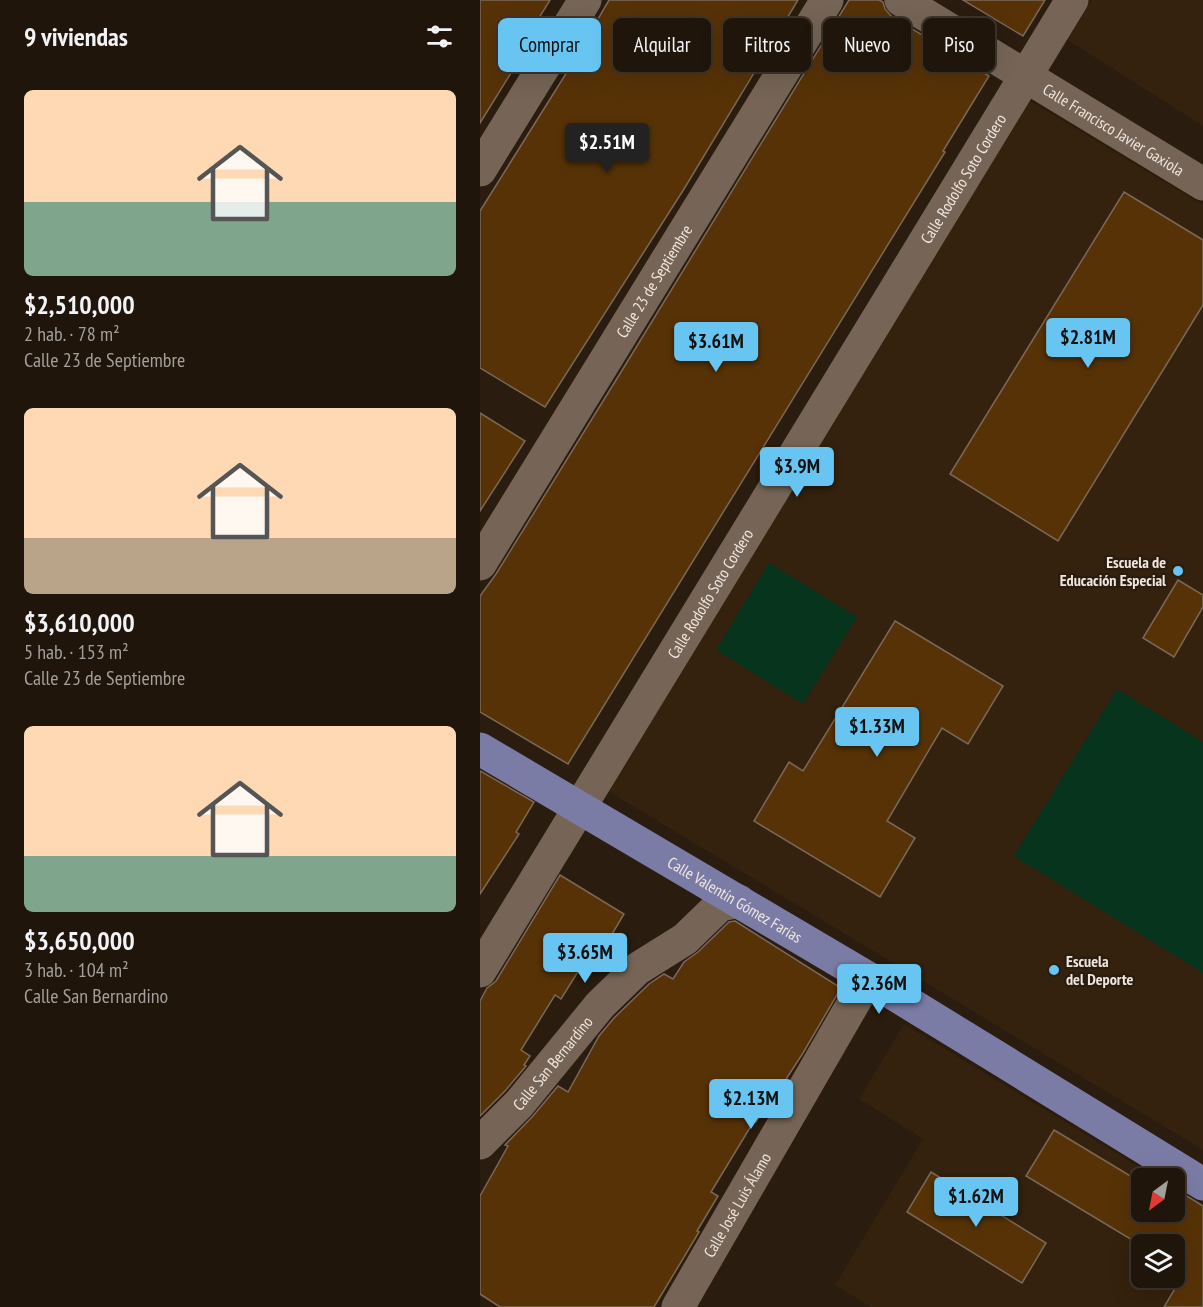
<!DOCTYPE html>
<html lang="es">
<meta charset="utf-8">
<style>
:root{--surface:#20150a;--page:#281e13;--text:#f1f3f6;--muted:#a29f9c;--line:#3d342b;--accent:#68c4f0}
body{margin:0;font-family:"PT Sans Narrow",sans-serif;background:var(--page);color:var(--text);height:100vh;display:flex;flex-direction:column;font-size:22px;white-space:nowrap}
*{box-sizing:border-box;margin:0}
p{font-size:20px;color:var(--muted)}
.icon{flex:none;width:33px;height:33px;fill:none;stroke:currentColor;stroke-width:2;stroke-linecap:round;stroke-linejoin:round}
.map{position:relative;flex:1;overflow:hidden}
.drawer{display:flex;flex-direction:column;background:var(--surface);width:480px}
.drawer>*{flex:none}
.banner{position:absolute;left:18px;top:18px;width:570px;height:54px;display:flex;gap:12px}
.needle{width:39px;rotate:212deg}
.tools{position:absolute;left:651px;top:1168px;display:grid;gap:12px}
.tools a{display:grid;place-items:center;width:54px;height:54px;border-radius:9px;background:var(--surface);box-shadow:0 6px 24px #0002,0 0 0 2px var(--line);font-size:30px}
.price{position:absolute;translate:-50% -51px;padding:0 14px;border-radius:6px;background:var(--accent);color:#111;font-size:20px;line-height:39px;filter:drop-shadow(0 2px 3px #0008)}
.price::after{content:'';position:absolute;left:50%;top:36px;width:18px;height:14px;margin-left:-9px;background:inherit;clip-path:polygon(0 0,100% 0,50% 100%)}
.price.selected{background:#222;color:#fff}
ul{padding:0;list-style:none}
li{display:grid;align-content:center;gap:12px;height:318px;padding:0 24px}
li span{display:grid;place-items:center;height:186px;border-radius:9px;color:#555}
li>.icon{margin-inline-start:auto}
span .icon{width:108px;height:108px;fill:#fffc;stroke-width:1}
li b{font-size:26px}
h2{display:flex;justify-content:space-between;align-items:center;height:72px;padding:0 24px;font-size:26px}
.chip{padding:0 21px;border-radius:9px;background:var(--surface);box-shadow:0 6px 24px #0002,0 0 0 2px var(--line);font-size:21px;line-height:54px}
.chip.selected{background:var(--accent);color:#111}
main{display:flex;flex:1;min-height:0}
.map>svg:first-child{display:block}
.built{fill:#34210e;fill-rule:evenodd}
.green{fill:#07341d}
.building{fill:#573207;stroke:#7a6959;stroke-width:1.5}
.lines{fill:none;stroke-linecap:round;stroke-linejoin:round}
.minor{stroke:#766556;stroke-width:33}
.major{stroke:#7b7ca6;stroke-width:33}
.poi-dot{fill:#68c4f0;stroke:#2a1c0e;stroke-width:2}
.labels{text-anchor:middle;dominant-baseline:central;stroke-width:4.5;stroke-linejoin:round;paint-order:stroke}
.street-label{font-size:16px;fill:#f0e6de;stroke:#2a1c0e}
.poi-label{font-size:16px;font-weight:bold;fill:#f0e6de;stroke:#2a1c0e;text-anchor:end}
</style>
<main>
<section class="drawer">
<h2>9 viviendas<svg class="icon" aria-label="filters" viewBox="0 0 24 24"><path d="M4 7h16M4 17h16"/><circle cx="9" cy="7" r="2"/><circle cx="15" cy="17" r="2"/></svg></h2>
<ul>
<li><span style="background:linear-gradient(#ffd9b3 60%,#7fa58c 0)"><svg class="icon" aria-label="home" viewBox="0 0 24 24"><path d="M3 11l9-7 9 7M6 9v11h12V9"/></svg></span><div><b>$2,510,000</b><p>2 hab. · 78 m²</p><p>Calle 23 de Septiembre</p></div></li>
<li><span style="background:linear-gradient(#ffd9b3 70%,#b9a48a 0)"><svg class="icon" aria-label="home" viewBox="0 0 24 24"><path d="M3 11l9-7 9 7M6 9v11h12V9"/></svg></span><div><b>$3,610,000</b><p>5 hab. · 153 m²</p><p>Calle 23 de Septiembre</p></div></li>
<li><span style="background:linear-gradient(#ffd9b3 70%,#7fa58c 0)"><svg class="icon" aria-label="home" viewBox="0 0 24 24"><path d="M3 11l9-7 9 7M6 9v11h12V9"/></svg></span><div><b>$3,650,000</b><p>3 hab. · 104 m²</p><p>Calle San Bernardino</p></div></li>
</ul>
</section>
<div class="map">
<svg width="723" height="1307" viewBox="0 0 723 1307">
<rect width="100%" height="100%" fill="#2a1c0e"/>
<path class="built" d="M 611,0 L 723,0 L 723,126 L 586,39 Z
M 545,98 L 723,205 L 723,1150 L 126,790 Z
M 424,1024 L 679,1179 L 662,1179 L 662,1212 L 694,1212 L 695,1188 L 723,1206 L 723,1246 L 686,1307 L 391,1307 L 355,1285 L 443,1139 L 379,1099 ZM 662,1245 L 694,1245 L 694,1278 L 662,1278 Z"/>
<path class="green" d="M 289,563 L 377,617 L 323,704 L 236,650 Z
M 637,689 L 723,742 L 723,973 L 534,856 Z"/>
<path class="building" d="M 0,0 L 70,0 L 54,26 L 59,28 L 0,123 Z
M 129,0 L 318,0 L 204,189 L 65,407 L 0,368 L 0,211 L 92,64 Z
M 369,0 L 399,0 L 403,2 L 405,9 L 411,16 L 509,76 L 463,151 L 465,152 L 88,764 L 0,712 L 0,596 L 16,574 L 141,372 Z
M 483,0 L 565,0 L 543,36 Z
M 644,192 L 723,240 L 723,305 L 578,541 L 470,474 Z
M 0,413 L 45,441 L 0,511 Z
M 698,580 L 723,595 L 723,607 L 694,657 L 663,638 Z
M 415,621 L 523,686 L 488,744 L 462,728 L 407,821 L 435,838 L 400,897 L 274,821 L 309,762 L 323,771 Z
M 0,771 L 54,802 L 36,832 L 39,834 L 0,894 Z
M 80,875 L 144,914 L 125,946 L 117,941 L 81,999 L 75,995 L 41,1050 L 50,1056 L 44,1065 L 46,1066 L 25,1091 L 0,1116 L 0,1001 L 7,988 L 16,981 Z
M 255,921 L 361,988 L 323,1053 L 299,1090 L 297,1088 L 276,1122 L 274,1121 L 231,1192 L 238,1196 L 217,1231 L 219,1232 L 174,1307 L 20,1307 L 0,1294 L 0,1196 L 28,1146 L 25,1145 L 53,1116 L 78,1086 L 88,1092 L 119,1036 L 134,1018 L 169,984 L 184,974 L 193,979 L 204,962 L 218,952 L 249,922 Z
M 574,1130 L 662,1183 L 662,1212 L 694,1212 L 694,1203 L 702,1193 L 723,1206 L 723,1307 L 684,1307 L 705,1272 L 694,1266 L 694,1245 L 662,1246 L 546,1176 Z
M 451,1172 L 566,1243 L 542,1283 L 427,1212 Z"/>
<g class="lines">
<g class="minor">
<path id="s1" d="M 421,0 L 723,184"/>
<path d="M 0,170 L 105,0"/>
<path id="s2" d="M 0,564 L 347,0"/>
<path id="s3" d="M 0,971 L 592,0"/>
<path id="s4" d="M 0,1143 L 39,1104 L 120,1005 L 157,969 L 205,939 L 240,905 L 259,901"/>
<path id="s5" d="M 198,1307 L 388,978"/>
</g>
<path class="major" id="s6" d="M 0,749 L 388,978 L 723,1184"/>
</g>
<g class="poi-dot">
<circle cx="698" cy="571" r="6"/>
<circle cx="574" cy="970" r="6"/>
</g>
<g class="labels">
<g class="street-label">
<text stroke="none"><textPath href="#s1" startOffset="249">Calle Francisco Javier Gaxiola</textPath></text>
<text stroke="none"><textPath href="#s3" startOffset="928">Calle Rodolfo Soto Cordero</textPath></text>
<text stroke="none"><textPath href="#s2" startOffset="332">Calle 23 de Septiembre</textPath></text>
<text stroke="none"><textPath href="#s3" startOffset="442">Calle Rodolfo Soto Cordero</textPath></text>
<text stroke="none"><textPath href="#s6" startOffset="296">Calle Valentín Gómez Farías</textPath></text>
<text stroke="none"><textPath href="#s4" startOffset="108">Calle San Bernardino</textPath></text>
<text stroke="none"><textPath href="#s5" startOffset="118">Calle José Luis Álamo</textPath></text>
</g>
<g class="poi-label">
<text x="686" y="562">Escuela de<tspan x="686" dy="18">Educación Especial</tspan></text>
<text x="586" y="961" text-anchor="start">Escuela<tspan x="586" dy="18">del Deporte</tspan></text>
</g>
</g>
</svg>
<div class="tools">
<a><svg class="needle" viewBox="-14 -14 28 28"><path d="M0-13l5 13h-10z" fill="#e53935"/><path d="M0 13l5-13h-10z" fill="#a29f9c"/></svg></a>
<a><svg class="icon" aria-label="layers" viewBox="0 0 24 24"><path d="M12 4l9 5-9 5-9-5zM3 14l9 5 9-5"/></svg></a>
</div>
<b class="price selected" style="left:127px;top:174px">$2.51M</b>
<b class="price" style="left:608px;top:369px">$2.81M</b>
<b class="price" style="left:236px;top:373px">$3.61M</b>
<b class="price" style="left:317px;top:498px">$3.9M</b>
<b class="price" style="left:397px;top:758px">$1.33M</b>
<b class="price" style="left:105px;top:984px">$3.65M</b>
<b class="price" style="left:399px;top:1015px">$2.36M</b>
<b class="price" style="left:271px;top:1130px">$2.13M</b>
<b class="price" style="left:496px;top:1228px">$1.62M</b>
<div class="banner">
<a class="chip selected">Comprar</a>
<a class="chip">Alquilar</a>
<a class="chip">Filtros</a>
<a class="chip">Nuevo</a>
<a class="chip">Piso</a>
</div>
</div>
</main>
